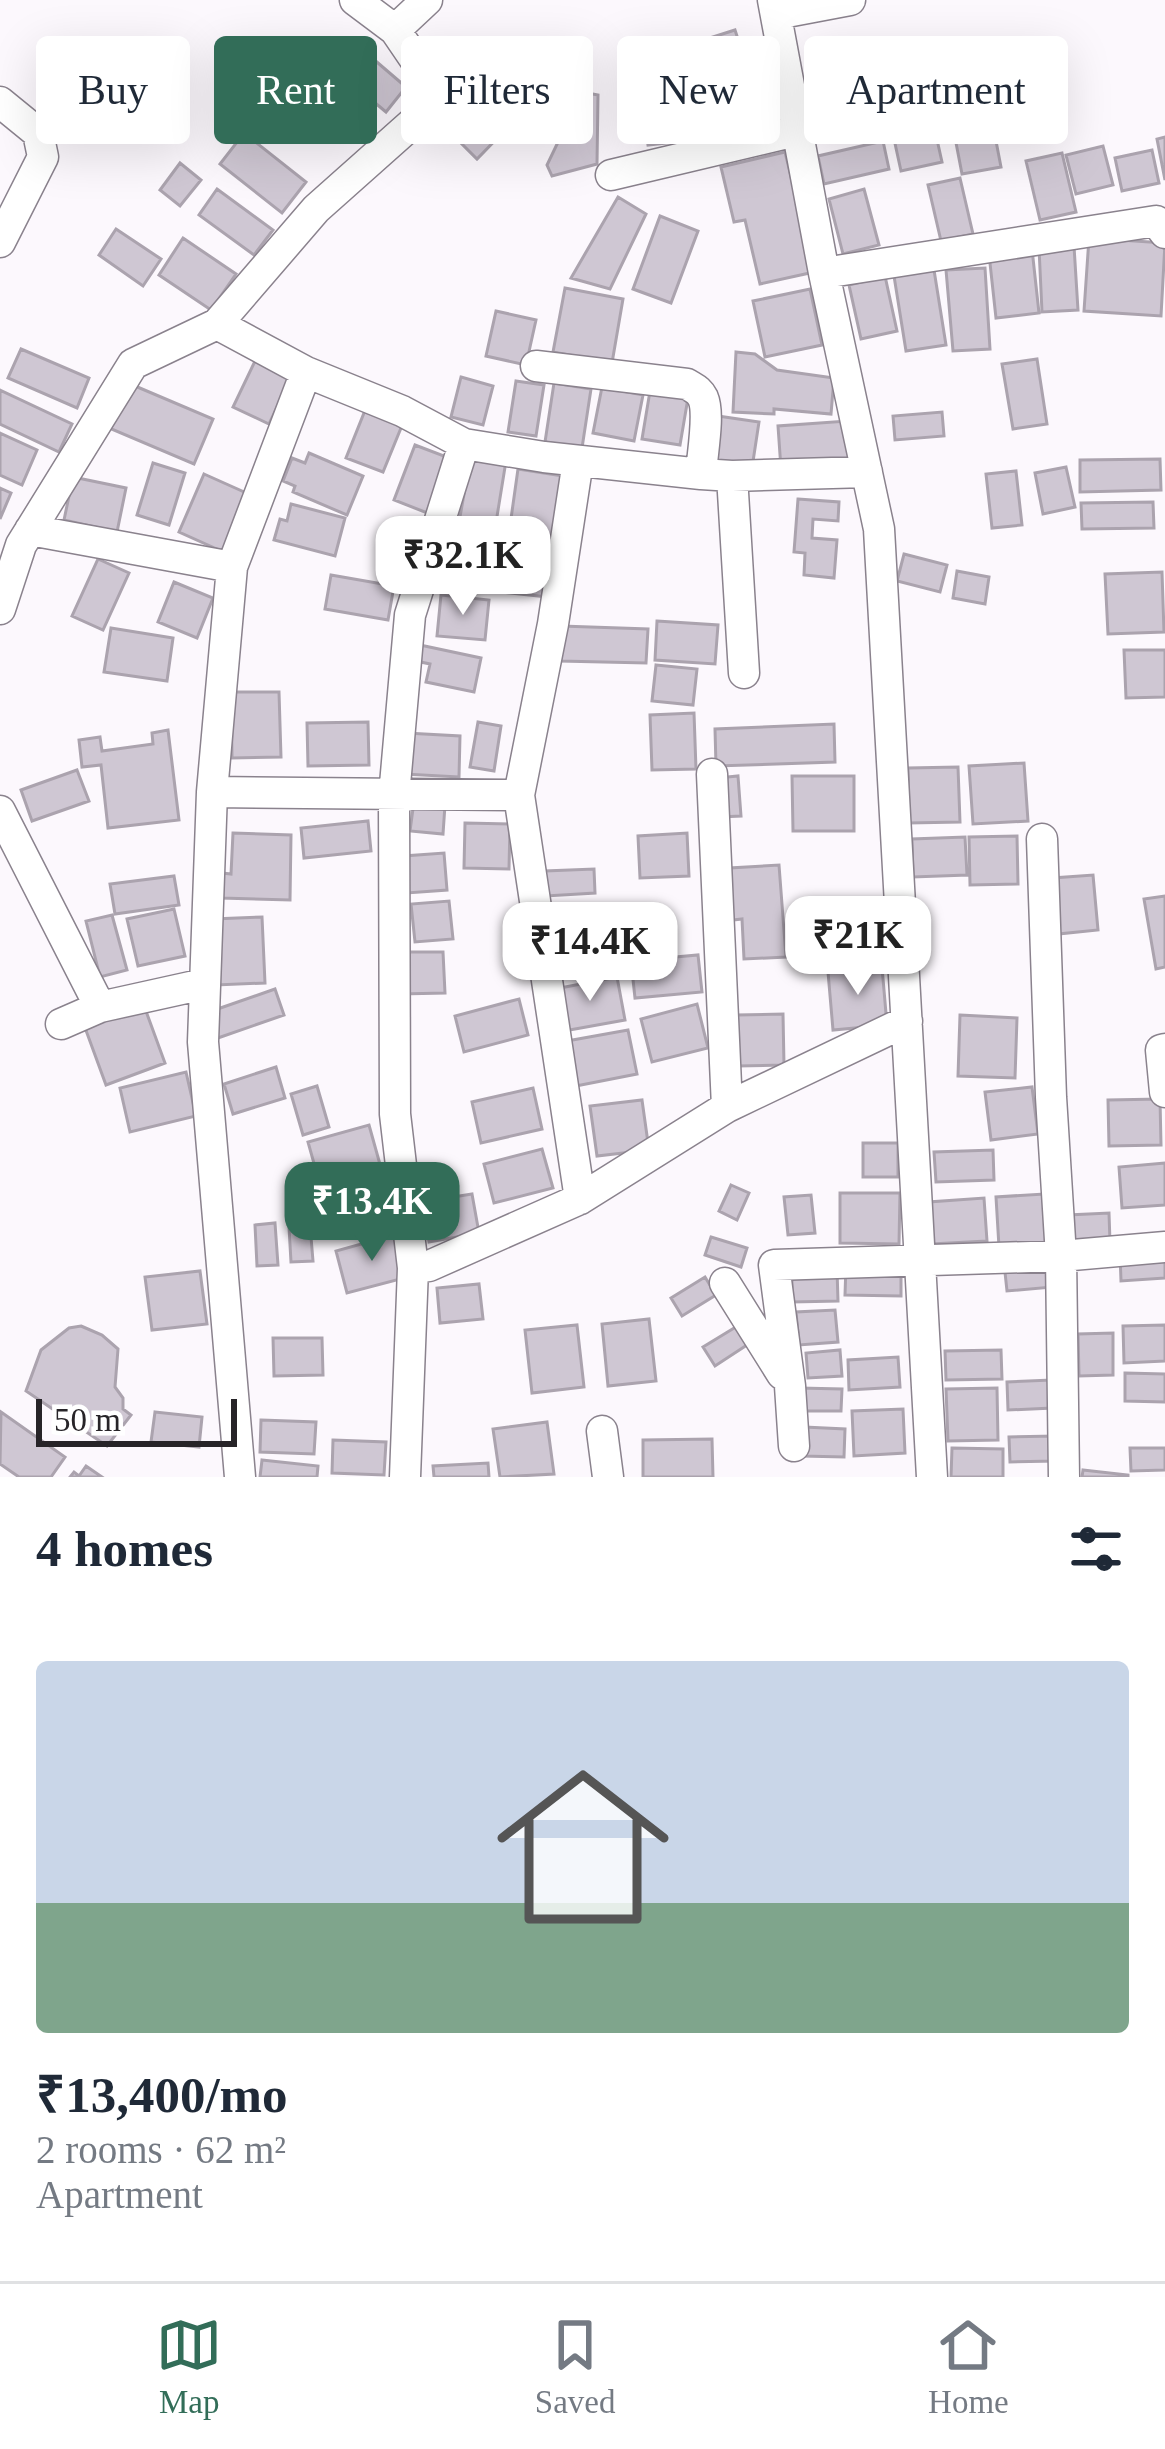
<!DOCTYPE html>
<meta charset="utf-8">
<style>
:root{--surface:#fff;--page:#f2f2f3;--text:#1f2937;--muted:#747a83;--line:#e0e1e3;--accent:#326d58}
body{margin:0;font-family:Georgia,serif;background:var(--page);color:var(--text);height:100vh;display:flex;flex-direction:column;font-size:45px;white-space:nowrap}
*{box-sizing:border-box;margin:0}
p{font-size:39px;color:var(--muted)}
.icon{flex:none;width:66px;height:66px;fill:none;stroke:currentColor;stroke-width:2;stroke-linecap:round;stroke-linejoin:round}
.map{position:relative;height:1477px;overflow:hidden}
.sheet{display:flex;flex-direction:column;background:var(--surface);flex:1}
.sheet>*{flex:none}
.guide{position:absolute;left:36px;top:36px;width:1095px;height:108px;display:flex;gap:24px}
.scale{position:absolute;left:36px;bottom:30px;width:201px;box-sizing:border-box;padding-left:12px;border:6px solid #272428;border-top:0;font-size:33px;line-height:42px;white-space:nowrap;color:#272428;-webkit-text-stroke:9px #fff;paint-order:stroke}
.price{position:absolute;translate:-50% -102px;padding:0 27px;border-radius:24px;background:#fff;color:#222;font-size:39px;line-height:78px;filter:drop-shadow(0 3px 6px #0008)}
.price::after{content:'';position:absolute;left:50%;top:72px;width:36px;height:27px;margin-left:-18px;background:inherit;clip-path:polygon(0 0,100% 0,50% 100%)}
.price.selected{background:var(--accent);color:#fff}
ul{padding:0;list-style:none}
li{display:grid;align-content:center;gap:24px;height:636px;padding:0 36px}
li span{display:grid;place-items:center;height:372px;border-radius:12px;color:#555}
li>.icon{margin-inline-start:auto}
span .icon{width:216px;height:216px;fill:#fffc;stroke-width:1}
li b{font-size:51px}
h2{display:flex;justify-content:space-between;align-items:center;height:144px;padding:0 36px;font-size:51px}
.pill{padding:0 42px;border-radius:12px;background:var(--surface);box-shadow:0 12px 48px #0002;font-size:42px;line-height:108px}
.pill.selected{background:var(--accent);color:#fff}
.menu{display:flex;justify-content:space-around;align-items:center;height:168px;border-top:3px solid var(--line);background:var(--surface);font-size:33px;color:var(--muted)}
.menu a{display:grid;justify-items:center;gap:6px}
.menu .selected{color:var(--accent)}
.map>svg:first-child{display:block}
.building{fill:#cfc7d3;stroke:#aba3ae;stroke-width:3}
.lines{fill:none;stroke-linecap:round;stroke-linejoin:round}
.minor-casing{stroke:#8a828d;stroke-width:33}
.minor{stroke:#fff;stroke-width:30}
</style>
<div class="map">
<svg width="1165" height="1477" viewBox="0 0 1165 1477">
<rect width="100%" height="100%" fill="#fcf8fd"/>
<path class="building" d="M 735,30 L 747,67 L 706,80 L 694,43 Z
M 364,51 L 406,87 L 386,112 L 343,76 Z
M 471,73 L 517,118 L 477,159 L 431,113 Z
M 686,76 L 694,140 L 648,145 L 640,82 Z
M 1026,82 L 1040,132 L 1008,141 L 994,91 Z
M 582,92 L 598,95 L 597,164 L 552,176 L 547,165 Z
M 977,96 L 981,117 L 991,115 L 1001,167 L 962,174 L 952,122 L 965,119 L 961,99 Z
M 930,108 L 942,162 L 901,171 L 889,116 Z
M 244,133 L 306,182 L 282,213 L 220,164 Z
M 1165,137 L 1165,180 L 1157,139 Z
M 883,141 L 889,169 L 824,184 L 818,156 Z
M 1103,146 L 1113,185 L 1076,194 L 1066,155 Z
M 1152,150 L 1159,183 L 1122,191 L 1115,158 Z
M 785,152 L 814,272 L 760,284 L 745,220 L 734,222 L 721,167 Z
M 1062,153 L 1076,212 L 1040,220 L 1026,161 Z
M 180,163 L 201,180 L 180,206 L 160,190 Z
M 960,178 L 973,234 L 941,241 L 928,185 Z
M 217,189 L 273,230 L 254,255 L 199,215 Z
M 864,189 L 879,245 L 843,254 L 829,199 Z
M 618,197 L 646,214 L 610,289 L 571,278 Z
M 660,216 L 698,231 L 671,303 L 633,289 Z
M 116,229 L 161,259 L 143,286 L 99,255 Z
M 183,238 L 236,274 L 211,310 L 159,275 Z
M 1089,238 L 1165,243 L 1161,316 L 1084,311 Z
M 1074,246 L 1078,310 L 1042,312 L 1039,248 Z
M 1032,249 L 1039,313 L 996,318 L 989,254 Z
M 985,268 L 990,349 L 953,351 L 946,270 Z
M 934,270 L 946,345 L 906,351 L 894,276 Z
M 885,276 L 897,331 L 861,339 L 849,285 Z
M 565,288 L 623,299 L 612,363 L 553,352 Z
M 810,289 L 822,345 L 765,357 L 753,301 Z
M 496,311 L 536,320 L 526,365 L 486,356 Z
M 21,349 L 89,378 L 77,408 L 8,378 Z
M 736,352 L 755,354 L 777,370 L 834,378 L 831,414 L 774,409 L 774,414 L 733,412 Z
M 256,359 L 292,376 L 269,424 L 233,407 Z
M 1037,359 L 1047,424 L 1013,429 L 1002,364 Z
M 461,377 L 493,386 L 483,425 L 451,417 Z
M 516,381 L 544,385 L 536,436 L 508,432 Z
M 128,383 L 213,419 L 194,464 L 109,428 Z
M 554,383 L 591,389 L 582,448 L 545,442 Z
M 602,387 L 643,395 L 634,441 L 593,433 Z
M 0,390 L 72,424 L 59,452 L 0,424 Z
M 650,391 L 688,398 L 680,445 L 642,439 Z
M 366,408 L 403,423 L 383,472 L 346,458 Z
M 942,412 L 944,436 L 895,440 L 893,416 Z
M 718,416 L 759,422 L 752,468 L 711,462 Z
M 847,421 L 850,464 L 781,469 L 778,426 Z
M 0,433 L 37,450 L 22,485 L 0,475 Z
M 415,445 L 452,459 L 430,514 L 394,500 Z
M 309,453 L 363,476 L 347,515 L 293,492 L 295,486 L 283,481 L 292,458 L 305,463 Z
M 471,455 L 506,461 L 494,535 L 458,528 Z
M 1160,459 L 1161,490 L 1080,492 L 1080,460 Z
M 153,463 L 185,473 L 169,525 L 137,515 Z
M 1066,467 L 1075,507 L 1043,514 L 1035,473 Z
M 518,469 L 563,476 L 553,547 L 508,540 Z
M 1016,471 L 1022,525 L 992,528 L 986,474 Z
M 204,474 L 253,496 L 228,554 L 179,532 Z
M 73,477 L 126,488 L 117,532 L 64,520 Z
M 0,488 L 11,493 L 0,519 Z
M 798,499 L 839,502 L 838,521 L 813,519 L 812,538 L 837,540 L 834,578 L 804,575 L 805,553 L 794,552 Z
M 1153,502 L 1154,528 L 1082,529 L 1081,503 Z
M 291,504 L 345,518 L 335,556 L 274,540 L 280,519 L 287,521 Z
M 506,545 L 553,550 L 548,597 L 501,592 Z
M 904,554 L 947,565 L 940,592 L 897,581 Z
M 98,559 L 129,573 L 103,630 L 72,616 Z
M 957,571 L 989,577 L 985,604 L 953,598 Z
M 1162,572 L 1164,632 L 1108,634 L 1105,574 Z
M 331,575 L 394,586 L 388,620 L 325,609 Z
M 174,582 L 213,598 L 197,638 L 158,622 Z
M 441,595 L 489,600 L 485,640 L 437,636 Z
M 657,621 L 718,625 L 715,664 L 655,660 Z
M 561,626 L 648,629 L 646,663 L 560,661 Z
M 111,628 L 173,638 L 167,681 L 104,672 Z
M 420,645 L 481,658 L 474,692 L 426,682 L 430,664 L 416,661 Z
M 1124,650 L 1165,650 L 1165,697 L 1126,698 Z
M 656,665 L 697,669 L 693,705 L 652,701 Z
M 231,692 L 279,692 L 281,757 L 232,758 Z
M 694,713 L 696,769 L 652,770 L 650,715 Z
M 368,722 L 369,765 L 308,766 L 307,723 Z
M 478,722 L 501,726 L 494,771 L 470,767 Z
M 834,724 L 835,762 L 716,766 L 715,729 Z
M 168,730 L 179,820 L 108,828 L 101,765 L 82,767 L 79,740 L 100,737 L 102,751 L 153,744 L 152,733 Z
M 406,733 L 460,736 L 459,777 L 404,774 Z
M 1024,763 L 1028,821 L 973,824 L 969,766 Z
M 958,767 L 960,822 L 909,823 L 908,768 Z
M 77,770 L 89,801 L 32,821 L 21,790 Z
M 738,776 L 741,816 L 720,817 L 717,778 Z
M 792,776 L 854,776 L 854,831 L 793,831 Z
M 414,801 L 445,805 L 443,834 L 410,831 Z
M 368,821 L 371,851 L 304,858 L 301,828 Z
M 465,823 L 510,824 L 509,869 L 464,868 Z
M 233,833 L 291,835 L 290,900 L 221,898 L 222,873 L 231,874 Z
M 687,833 L 689,876 L 640,878 L 638,836 Z
M 1017,836 L 1018,884 L 970,885 L 969,837 Z
M 965,837 L 967,875 L 913,877 L 912,839 Z
M 444,853 L 447,890 L 407,893 L 404,856 Z
M 779,865 L 786,957 L 744,959 L 742,919 L 733,920 L 730,868 Z
M 594,869 L 595,893 L 546,896 L 545,871 Z
M 1093,875 L 1098,930 L 1058,934 L 1053,878 Z
M 174,876 L 179,905 L 115,914 L 110,884 Z
M 1165,896 L 1165,967 L 1156,969 L 1144,899 Z
M 449,901 L 453,939 L 415,942 L 411,904 Z
M 174,909 L 185,956 L 138,966 L 127,919 Z
M 112,915 L 127,970 L 100,977 L 86,921 Z
M 262,917 L 265,983 L 216,985 L 213,919 Z
M 399,952 L 443,952 L 445,993 L 400,994 Z
M 698,955 L 702,992 L 635,998 L 631,961 Z
M 882,967 L 887,1025 L 833,1030 L 828,972 Z
M 617,977 L 625,1020 L 564,1031 L 555,989 Z
M 275,989 L 284,1015 L 215,1039 L 206,1013 Z
M 519,999 L 528,1035 L 464,1052 L 455,1016 Z
M 143,1003 L 165,1063 L 106,1085 L 84,1025 Z
M 697,1004 L 708,1048 L 652,1062 L 641,1019 Z
M 783,1014 L 784,1065 L 738,1066 L 737,1015 Z
M 960,1015 L 1017,1018 L 1015,1078 L 958,1076 Z
M 628,1030 L 637,1074 L 576,1086 L 567,1041 Z
M 276,1067 L 285,1098 L 233,1114 L 224,1084 Z
M 186,1072 L 196,1116 L 130,1132 L 120,1088 Z
M 317,1086 L 329,1127 L 303,1135 L 291,1094 Z
M 1032,1087 L 1038,1134 L 991,1140 L 985,1092 Z
M 533,1088 L 542,1129 L 481,1143 L 472,1102 Z
M 1160,1099 L 1161,1145 L 1109,1146 L 1108,1100 Z
M 642,1100 L 649,1150 L 597,1156 L 590,1106 Z
M 369,1125 L 381,1168 L 320,1185 L 308,1142 Z
M 863,1143 L 898,1143 L 898,1177 L 863,1177 Z
M 542,1149 L 553,1188 L 494,1203 L 484,1164 Z
M 993,1150 L 994,1180 L 936,1182 L 934,1152 Z
M 1165,1163 L 1165,1205 L 1122,1208 L 1119,1167 Z
M 731,1185 L 749,1193 L 737,1220 L 719,1211 Z
M 840,1193 L 900,1193 L 899,1244 L 840,1243 Z
M 472,1194 L 479,1233 L 429,1242 L 422,1202 Z
M 1044,1194 L 1048,1244 L 999,1247 L 996,1197 Z
M 811,1195 L 815,1233 L 788,1235 L 784,1197 Z
M 984,1198 L 987,1241 L 931,1244 L 929,1202 Z
M 1109,1213 L 1110,1242 L 1069,1243 L 1068,1215 Z
M 275,1223 L 278,1265 L 257,1266 L 255,1225 Z
M 310,1225 L 313,1261 L 291,1262 L 289,1227 Z
M 397,1234 L 408,1277 L 347,1293 L 336,1251 Z
M 711,1237 L 747,1248 L 741,1267 L 705,1255 Z
M 1165,1252 L 1165,1278 L 1121,1281 L 1120,1254 Z
M 1050,1259 L 1053,1287 L 1007,1291 L 1004,1263 Z
M 846,1265 L 901,1267 L 901,1296 L 845,1295 Z
M 837,1269 L 838,1301 L 792,1302 L 792,1270 Z
M 200,1271 L 207,1324 L 152,1330 L 145,1277 Z
M 705,1277 L 716,1295 L 682,1316 L 671,1298 Z
M 479,1284 L 483,1319 L 440,1323 L 437,1288 Z
M 835,1310 L 838,1342 L 799,1345 L 796,1312 Z
M 649,1319 L 656,1381 L 608,1386 L 602,1324 Z
M 577,1325 L 584,1387 L 532,1393 L 525,1330 Z
M 739,1325 L 750,1343 L 715,1366 L 703,1347 Z
M 1165,1325 L 1165,1361 L 1124,1363 L 1123,1326 Z
M 81,1326 L 102,1335 L 118,1349 L 115,1387 L 123,1398 L 123,1409 L 131,1415 L 107,1446 L 26,1391 L 41,1350 L 69,1328 Z
M 1113,1333 L 1113,1375 L 1079,1376 L 1078,1334 Z
M 273,1338 L 322,1338 L 323,1375 L 274,1376 Z
M 840,1350 L 842,1376 L 808,1378 L 806,1353 Z
M 1001,1350 L 1002,1379 L 946,1380 L 945,1351 Z
M 898,1357 L 900,1387 L 849,1390 L 848,1360 Z
M 1125,1373 L 1165,1374 L 1165,1402 L 1125,1401 Z
M 1051,1380 L 1052,1408 L 1008,1410 L 1007,1382 Z
M 799,1388 L 842,1389 L 841,1411 L 799,1411 Z
M 997,1388 L 998,1440 L 948,1441 L 946,1389 Z
M 903,1409 L 905,1453 L 854,1456 L 852,1411 Z
M 1,1412 L 65,1457 L 51,1477 L 19,1477 L 0,1464 Z
M 155,1412 L 202,1417 L 199,1447 L 151,1442 Z
M 261,1420 L 316,1422 L 314,1454 L 260,1452 Z
M 547,1422 L 554,1474 L 500,1477 L 493,1429 Z
M 804,1427 L 845,1429 L 844,1457 L 802,1456 Z
M 1055,1436 L 1056,1461 L 1010,1462 L 1009,1437 Z
M 712,1439 L 713,1477 L 643,1477 L 643,1440 Z
M 333,1440 L 386,1442 L 384,1475 L 332,1473 Z
M 952,1448 L 1003,1449 L 1003,1477 L 951,1477 Z
M 1130,1448 L 1165,1448 L 1165,1470 L 1131,1471 Z
M 262,1460 L 318,1466 L 317,1477 L 260,1477 Z
M 488,1463 L 489,1477 L 434,1477 L 433,1466 Z
M 86,1466 L 102,1477 L 70,1477 L 74,1472 L 79,1476 Z
M 1083,1470 L 1128,1475 L 1128,1477 L 1082,1477 Z"/>
<g class="lines">
<defs>
<path id="minor" d="M 773,0 L 824,273 L 879,529 L 932,1477
M 776,14 L 850,0
M 395,30 L 427,0
M 0,102 L 38,133 L 43,157 L 0,242
M 611,175 L 1044,72
M 824,273 L 1156,221 L 1165,233
M 217,324 L 306,372 L 402,411 L 464,444 L 544,457 L 701,474 L 732,476 L 867,472
M 536,366 L 687,384 C 695,389 699,390 703,398 C 710,414 702,455 701,474
M 578,461 L 553,624 L 519,795 L 580,1199
M 732,476 L 744,673
M 30,530 L 232,567
M 0,609 L 21,545 L 133,364 L 217,324 L 316,209 L 425,112 L 433,100 L 427,77 L 395,30 L 355,0
M 712,774 L 727,1107
M 212,792 L 519,795
M 0,811 L 100,1007
M 1042,839 L 1051,1097 L 1061,1256 L 1064,1477
M 61,1024 L 100,1007 L 204,984
M 1165,1049 L 1161,1050 L 1165,1092
M 413,1268 L 429,1266 L 580,1199 L 727,1107 L 907,1021
M 725,1283 L 782,1374
M 602,1431 L 608,1477
M 794,1446 L 790,1386 L 774,1265 L 1061,1256 L 1165,1247
M 240,1477 L 203,1042 L 212,792 L 232,567 L 306,372
M 405,1477 L 413,1268 L 395,1114 L 394,796 L 410,615 L 464,444"/>
</defs>
<use href="#minor" class="minor-casing"/>
<use href="#minor" class="minor"/>
</g>
</svg>
<div class="scale">50 m</div>
<b class="price" style="left:463px;top:618px">₹32.1K</b>
<b class="price" style="left:858px;top:998px">₹21K</b>
<b class="price" style="left:590px;top:1004px">₹14.4K</b>
<b class="price selected" style="left:372px;top:1264px">₹13.4K</b>
<div class="guide">
<a class="pill">Buy</a>
<a class="pill selected">Rent</a>
<a class="pill">Filters</a>
<a class="pill">New</a>
<a class="pill">Apartment</a>
</div>
</div>
<section class="sheet">
<h2>4 homes<svg class="icon" aria-label="filters" viewBox="0 0 24 24"><path d="M4 7h16M4 17h16"/><circle cx="9" cy="7" r="2"/><circle cx="15" cy="17" r="2"/></svg></h2>
<ul>
<li><span style="background:linear-gradient(#c9d6e8 65%,#7fa58c 0)"><svg class="icon" aria-label="home" viewBox="0 0 24 24"><path d="M3 11l9-7 9 7M6 9v11h12V9"/></svg></span><div><b>₹13,400/mo</b><p>2 rooms · 62 m²</p><p>Apartment</p></div></li>
</ul>
</section>
<nav class="menu">
<a class="selected"><svg class="icon" aria-label="map" viewBox="0 0 24 24"><path d="M3 6l6-2 6 2 6-2v14l-6 2-6-2-6 2zM9 4v14M15 6v14"/></svg>Map</a>
<a><svg class="icon" aria-label="saved" viewBox="0 0 24 24"><path d="M7 4h10v16l-5-4-5 4z"/></svg>Saved</a>
<a><svg class="icon" aria-label="home" viewBox="0 0 24 24"><path d="M3 11l9-7 9 7M6 9v11h12V9"/></svg>Home</a>
</nav>
